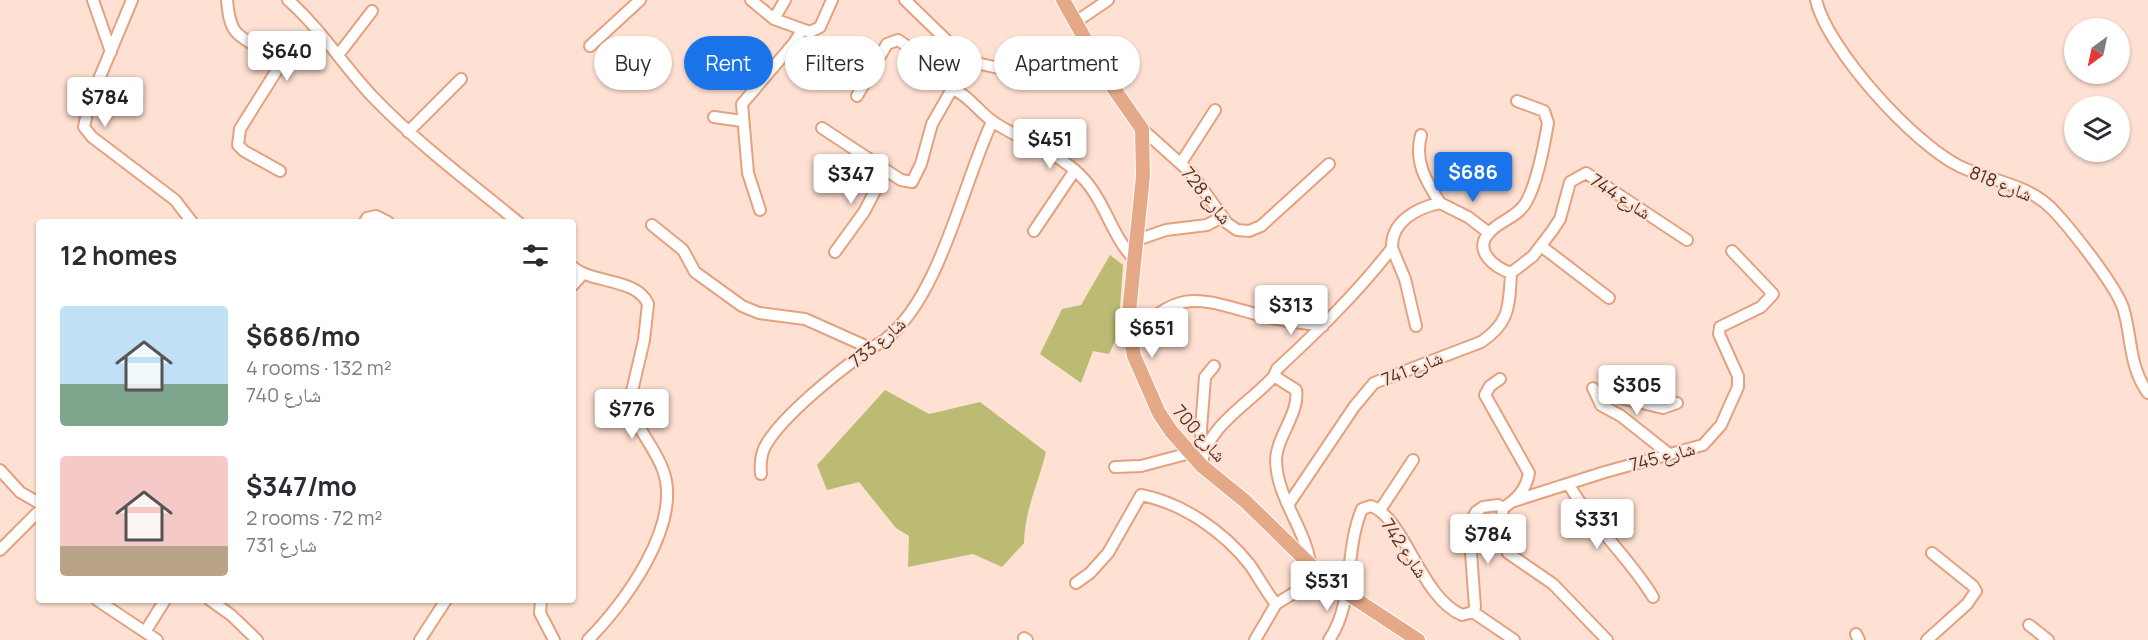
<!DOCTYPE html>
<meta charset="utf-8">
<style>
:root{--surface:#fff;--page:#f7f7f7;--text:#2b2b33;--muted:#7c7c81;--accent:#1a73e8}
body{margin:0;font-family:Manrope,"Noto Naskh Arabic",sans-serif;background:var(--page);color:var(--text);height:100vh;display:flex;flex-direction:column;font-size:22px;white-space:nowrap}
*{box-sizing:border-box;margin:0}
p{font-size:20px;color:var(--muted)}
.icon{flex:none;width:33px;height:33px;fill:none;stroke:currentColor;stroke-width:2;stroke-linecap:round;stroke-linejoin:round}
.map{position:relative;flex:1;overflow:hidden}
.panel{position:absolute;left:36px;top:219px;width:540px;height:384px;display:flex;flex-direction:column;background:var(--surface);border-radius:6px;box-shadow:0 2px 4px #0004}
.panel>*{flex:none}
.top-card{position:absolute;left:594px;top:36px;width:570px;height:54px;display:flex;gap:12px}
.needle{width:39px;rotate:213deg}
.buttons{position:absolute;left:2064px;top:18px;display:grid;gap:12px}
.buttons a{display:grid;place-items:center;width:66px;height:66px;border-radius:50%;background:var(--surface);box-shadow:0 2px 4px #0004;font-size:30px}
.price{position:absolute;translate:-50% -51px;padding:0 14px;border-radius:6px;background:#fff;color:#222;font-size:20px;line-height:39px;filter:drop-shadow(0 2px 3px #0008)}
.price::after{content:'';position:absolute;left:50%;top:36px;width:18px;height:14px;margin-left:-9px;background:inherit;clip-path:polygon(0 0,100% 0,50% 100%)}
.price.on{background:var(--accent);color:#fff}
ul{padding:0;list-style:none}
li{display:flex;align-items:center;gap:18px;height:150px;padding:0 24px}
li span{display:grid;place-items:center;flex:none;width:168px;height:120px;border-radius:6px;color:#555}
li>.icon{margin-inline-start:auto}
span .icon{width:72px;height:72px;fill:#fffc;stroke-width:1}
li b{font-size:26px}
h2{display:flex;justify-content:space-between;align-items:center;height:72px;padding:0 24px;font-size:26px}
.pill{padding:0 21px;border-radius:27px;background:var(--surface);box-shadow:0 2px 4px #0004;font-size:21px;line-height:54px}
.pill.on{background:var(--accent);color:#fff}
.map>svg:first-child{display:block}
.green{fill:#bcbb74}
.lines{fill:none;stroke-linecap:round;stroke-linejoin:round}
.minor-casing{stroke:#e5a17e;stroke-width:14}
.major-casing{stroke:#fff;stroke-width:16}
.minor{stroke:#fff;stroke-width:10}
.major{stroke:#e6a987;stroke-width:14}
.labels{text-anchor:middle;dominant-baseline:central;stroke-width:4.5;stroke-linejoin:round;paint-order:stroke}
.street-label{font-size:18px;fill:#4f3224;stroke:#ffe1d3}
</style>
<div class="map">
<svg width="2148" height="640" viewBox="0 0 2148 640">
<rect width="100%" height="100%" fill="#ffe1d3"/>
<path class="green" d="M 1110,255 L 1123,265 L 1118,335 L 1109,354 L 1093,351 L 1081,383 L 1040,354 L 1062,309 L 1081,305 Z
M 885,390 L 929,414 L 980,402 L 1046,452 C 1038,485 1025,508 1024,543 L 1002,567 L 973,554 L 908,567 L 909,536 L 896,528 L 859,482 L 827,490 L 817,465 Z"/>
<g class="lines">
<defs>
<path id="minor" d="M 93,0 L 111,52
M 132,0 L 89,103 L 84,127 L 92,137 L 175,200 L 192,222
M 227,0 C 228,10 229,24 236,32 C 247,45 275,51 277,70 L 240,129 L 238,145 L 244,151 L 280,171
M 288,0 C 321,29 343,65 372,96 C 417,143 468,181 518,222
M 751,0 L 774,19 L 810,32 L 820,27 L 832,0
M 905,0 L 968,61 L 1020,73 L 1110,83
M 1816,0 C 1828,50 1913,143 1959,166 C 1992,182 2027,183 2053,210 C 2070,228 2119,289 2124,311 C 2132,339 2129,367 2148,393
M 774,19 L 785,0
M 1077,21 L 1108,0
M 590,46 L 640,0
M 339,54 L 372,11
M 953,89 C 971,97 979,113 995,123 C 1027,144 1068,155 1091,188 C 1107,210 1114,238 1134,259
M 857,96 L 887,44 L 898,40 L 957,80
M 1517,101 L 1544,111 L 1548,123 C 1544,146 1537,185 1525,204 C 1516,218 1499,221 1489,233 C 1472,251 1496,268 1511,273 L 1533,256 L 1552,231 L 1560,219 L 1570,182 L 1586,173 L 1687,240
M 714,117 L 742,121
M 822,128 L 901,180 L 912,182 L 921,164 L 932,124 L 968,61
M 1142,129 L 1191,173 L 1227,223 L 1237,230 L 1249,231 L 1261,226 L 1329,164
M 408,132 L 461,79
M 1181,163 L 1215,110
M 1440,203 L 1468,217 L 1489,233
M 760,210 L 748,173 L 742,104 L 794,43 L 802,30
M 365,222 L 367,218 L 376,216 L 388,222
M 652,225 L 683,250 L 695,272 L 742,306 L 759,313 L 805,319 L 870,348
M 1034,231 L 1075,170
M 1137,240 L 1166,230 L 1207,225 L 1222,217
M 1541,246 L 1609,298
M 1392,248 L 1405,279 L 1416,326
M 835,252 L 864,212 L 886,170
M 573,267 C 593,284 637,278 648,304 L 644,340 L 629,404 C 635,427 655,447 663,470 C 683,524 624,604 588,640
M 573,285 L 582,275
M 1131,339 C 1180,287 1196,298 1259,315 C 1280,321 1302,323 1323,326
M 1500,379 L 1490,386 L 1485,395 L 1529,473 C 1526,490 1517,499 1503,508 L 1500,535 L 1508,553 L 1553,584 L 1607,640
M 1593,388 L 1601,405 L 1621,416 L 1669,454
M 1595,392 L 1663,408 L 1677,403
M 1202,454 L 1201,429 L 1205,377 L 1214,366
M 1202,466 C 1203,428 1253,401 1274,376
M 1115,467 L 1141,466 L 1190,453
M 0,470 L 20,492 L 39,503
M 761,474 C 760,463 761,452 767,443 C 785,414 835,374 864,353 C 871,347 880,344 887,338 C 940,296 963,183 992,122
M 1569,485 C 1594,528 1629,557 1653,597
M 1514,501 L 1605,472 L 1703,445 L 1721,425 L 1738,387 L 1738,376 L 1719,334 L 1720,327 L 1761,307 L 1773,294 L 1732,251
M 1288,505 L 1354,407 L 1374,383 L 1481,342 C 1510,323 1509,306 1511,273
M 1380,510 L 1413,460
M 0,550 L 39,511
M 1310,563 C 1305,528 1277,498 1276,461 C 1276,437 1300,413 1296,390 L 1274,376 L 1277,369 C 1318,331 1358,292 1392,248 C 1391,222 1416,208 1440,203 C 1426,181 1414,162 1421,135
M 1076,583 L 1090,573 L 1108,553 L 1141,495 C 1183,503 1224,532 1250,565 C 1259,578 1266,592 1276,604
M 97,600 L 157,640
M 210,600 L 231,615 L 257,640
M 541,600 L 540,613 L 554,640
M 1473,612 L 1475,607 L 1469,525 L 1476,512 L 1483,507 L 1498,505 L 1503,508
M 2029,625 L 2048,640
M 145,632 L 165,600
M 1856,634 L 1859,640
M 1024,638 L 1027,640
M 420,640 L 446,600
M 1255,640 L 1276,604 L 1297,591 L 1316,570
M 1329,640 C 1355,602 1344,551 1362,509 L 1371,506 C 1405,518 1420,597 1462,615 L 1473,612 L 1514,640
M 1927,640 L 1967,604 L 1976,591 L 1973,586 L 1932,553"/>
<path id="major" d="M 1063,0 L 1110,83 L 1142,129 L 1143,176 L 1128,322 L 1134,356 L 1159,413 L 1171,431 L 1202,466 L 1245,501 L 1325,579 L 1418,640"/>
</defs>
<use href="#minor" class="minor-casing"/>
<use href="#major" class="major-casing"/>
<use href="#minor" class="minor"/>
<use href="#major" class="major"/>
</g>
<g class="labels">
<g class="street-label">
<text transform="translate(2001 183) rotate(22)">شارع 818</text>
<text transform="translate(1207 195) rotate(51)">شارع 728</text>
<text transform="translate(1621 196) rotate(33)">شارع 744</text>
<text transform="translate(877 342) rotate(-40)">شارع 733</text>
<text transform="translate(1412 368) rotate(-22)">شارع 741</text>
<text transform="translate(1200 433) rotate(48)">شارع 700</text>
<text transform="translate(1662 456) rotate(-15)">شارع 745</text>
<text transform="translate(1405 548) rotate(56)">شارع 742</text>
</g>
</g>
</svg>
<div class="buttons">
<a><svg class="needle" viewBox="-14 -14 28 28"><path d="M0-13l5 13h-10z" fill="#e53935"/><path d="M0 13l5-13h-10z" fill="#7c7c81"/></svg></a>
<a><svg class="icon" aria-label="layers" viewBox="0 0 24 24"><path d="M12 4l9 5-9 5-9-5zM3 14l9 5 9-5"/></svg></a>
</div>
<b class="price" style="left:287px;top:82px">$640</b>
<b class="price" style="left:105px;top:128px">$784</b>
<b class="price" style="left:1050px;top:170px">$451</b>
<b class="price on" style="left:1473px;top:203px">$686</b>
<b class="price" style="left:851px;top:205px">$347</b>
<b class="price" style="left:1291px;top:336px">$313</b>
<b class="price" style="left:1152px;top:359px">$651</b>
<b class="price" style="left:1637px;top:416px">$305</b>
<b class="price" style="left:632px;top:440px">$776</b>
<b class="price" style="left:1597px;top:550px">$331</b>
<b class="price" style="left:1488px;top:565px">$784</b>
<b class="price" style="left:1327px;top:612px">$531</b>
<div class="top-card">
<a class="pill">Buy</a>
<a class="pill on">Rent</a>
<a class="pill">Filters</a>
<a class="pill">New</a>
<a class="pill">Apartment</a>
</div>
<section class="panel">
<h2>12 homes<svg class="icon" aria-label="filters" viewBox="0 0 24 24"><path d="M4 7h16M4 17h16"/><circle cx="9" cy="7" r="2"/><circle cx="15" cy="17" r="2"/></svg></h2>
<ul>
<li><span style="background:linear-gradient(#bfe0f5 65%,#7fa58c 0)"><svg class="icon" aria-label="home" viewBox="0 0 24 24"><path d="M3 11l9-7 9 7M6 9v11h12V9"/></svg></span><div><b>$686/mo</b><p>4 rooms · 132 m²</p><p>شارع 740</p></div></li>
<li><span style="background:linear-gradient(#f6c9c9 75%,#b9a48a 0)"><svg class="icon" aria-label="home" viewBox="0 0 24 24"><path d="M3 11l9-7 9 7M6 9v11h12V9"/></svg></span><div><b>$347/mo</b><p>2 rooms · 72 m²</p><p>شارع 731</p></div></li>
</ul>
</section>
</div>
